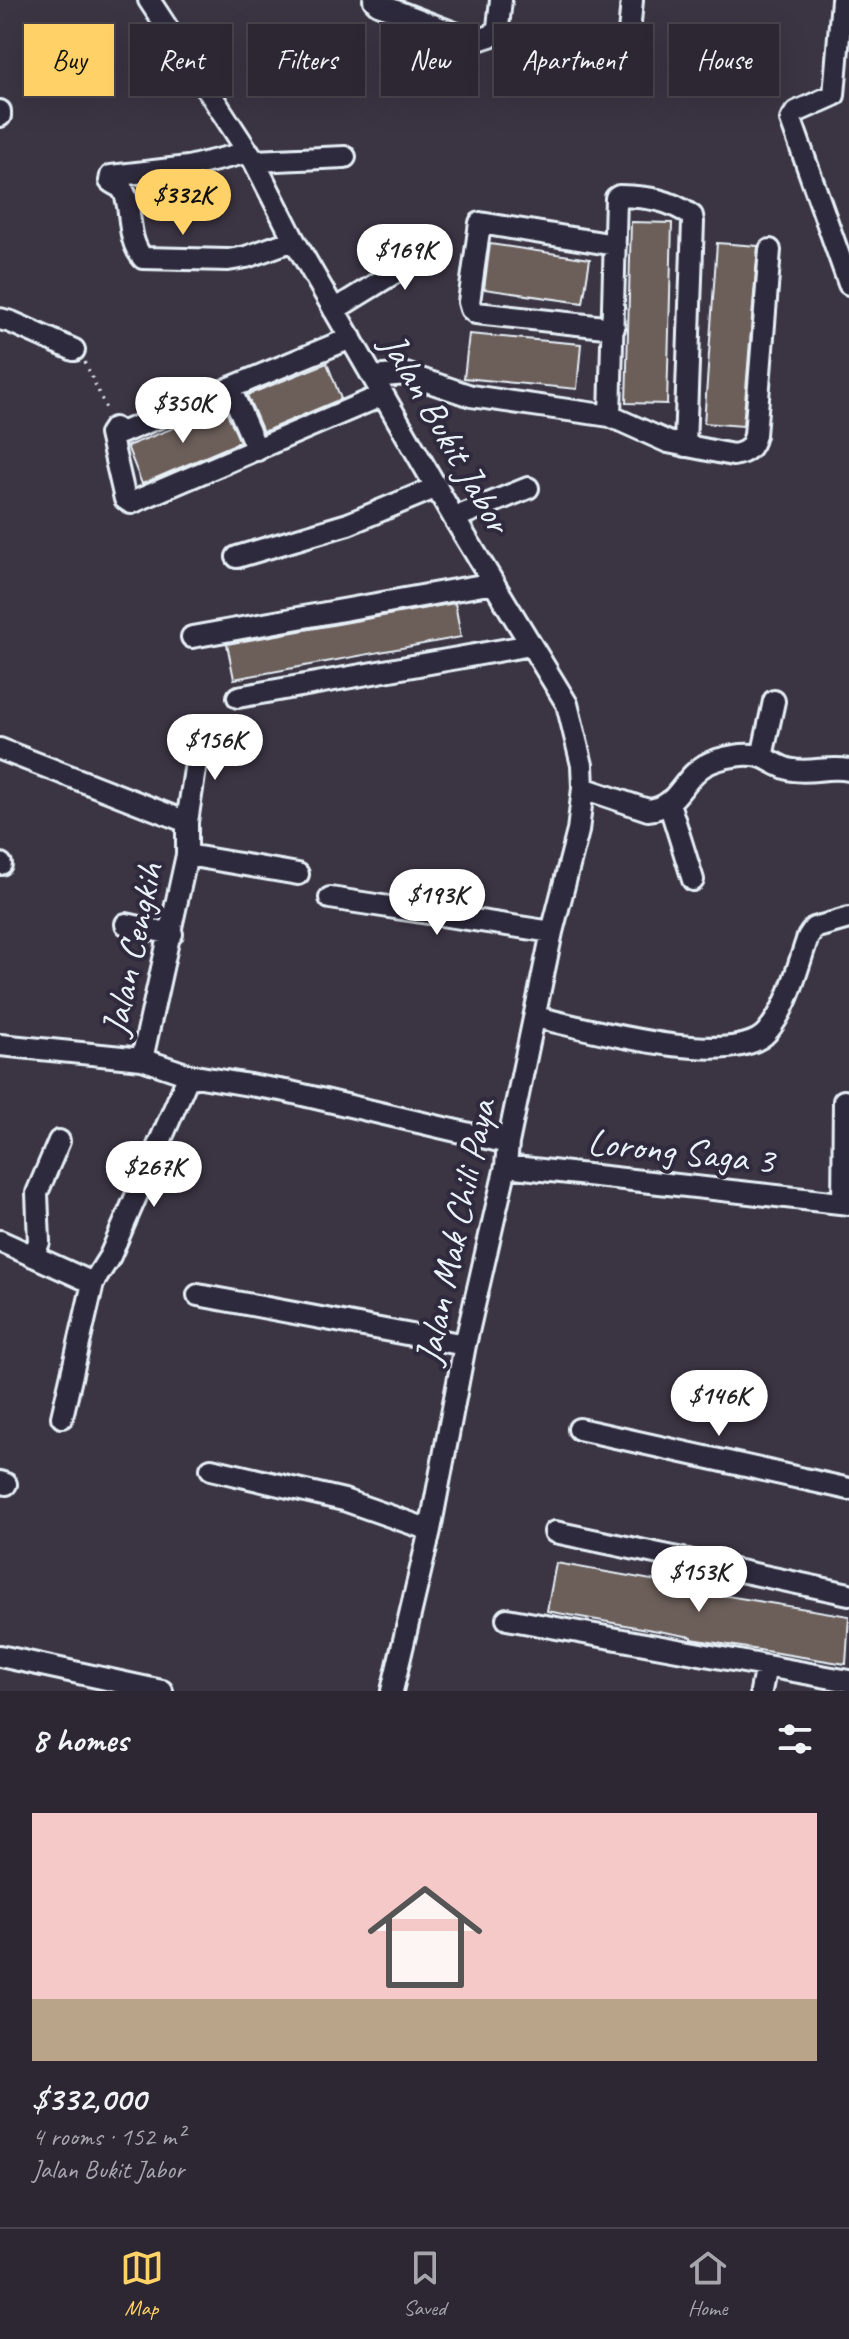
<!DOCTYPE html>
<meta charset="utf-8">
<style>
:root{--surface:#2c2732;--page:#38333e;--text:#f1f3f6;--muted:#a6a5ac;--line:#48444d;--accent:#ffd166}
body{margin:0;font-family:Caveat,sans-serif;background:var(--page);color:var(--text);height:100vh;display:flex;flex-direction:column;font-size:30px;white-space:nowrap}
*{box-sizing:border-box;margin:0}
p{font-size:26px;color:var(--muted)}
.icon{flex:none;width:44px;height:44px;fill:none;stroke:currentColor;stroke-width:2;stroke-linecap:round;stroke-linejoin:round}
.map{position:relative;height:1691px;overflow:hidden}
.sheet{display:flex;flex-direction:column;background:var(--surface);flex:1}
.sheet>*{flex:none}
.banner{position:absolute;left:24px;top:24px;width:802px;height:72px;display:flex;gap:16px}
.price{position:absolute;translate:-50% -68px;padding:0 18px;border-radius:28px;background:#fff;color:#222;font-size:26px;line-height:52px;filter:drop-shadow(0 2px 4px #0008)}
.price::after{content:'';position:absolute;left:50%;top:48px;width:24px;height:18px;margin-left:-12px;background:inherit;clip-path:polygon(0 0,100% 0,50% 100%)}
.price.on{background:var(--accent);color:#111}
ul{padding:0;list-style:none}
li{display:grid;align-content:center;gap:16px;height:424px;padding:0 32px}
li+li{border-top:2px solid var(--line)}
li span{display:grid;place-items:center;height:248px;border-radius:0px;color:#555}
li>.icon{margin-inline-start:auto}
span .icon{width:144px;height:144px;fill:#fffc;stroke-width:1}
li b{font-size:34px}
h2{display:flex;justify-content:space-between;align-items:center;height:96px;padding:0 32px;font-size:34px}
.pill{padding:0 28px;border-radius:0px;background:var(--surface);box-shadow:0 8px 32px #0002,0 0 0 2px var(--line);font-size:28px;line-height:72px}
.pill.on{background:var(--accent);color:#111}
.menu{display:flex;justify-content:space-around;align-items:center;height:112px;border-top:2px solid var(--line);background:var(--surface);font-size:22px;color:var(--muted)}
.menu a{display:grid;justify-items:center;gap:4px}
.menu .on{color:var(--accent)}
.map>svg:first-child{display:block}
.building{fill:#6c5e5a;stroke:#e8f1f8;stroke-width:2}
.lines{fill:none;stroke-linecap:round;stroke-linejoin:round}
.minor-casing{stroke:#e8f1f8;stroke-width:26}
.path{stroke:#e8f1f8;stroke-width:3;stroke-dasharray:2 6;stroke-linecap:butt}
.minor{stroke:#2f2a3d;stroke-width:20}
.labels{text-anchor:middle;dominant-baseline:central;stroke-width:8;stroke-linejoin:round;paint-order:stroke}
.street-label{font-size:38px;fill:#e8f1f8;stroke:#2f2a3d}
</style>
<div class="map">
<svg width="849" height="1691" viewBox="0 0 849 1691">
<rect width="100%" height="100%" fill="#3b3443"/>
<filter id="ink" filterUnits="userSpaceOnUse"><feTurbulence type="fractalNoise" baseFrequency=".0125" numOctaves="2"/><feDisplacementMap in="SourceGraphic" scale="16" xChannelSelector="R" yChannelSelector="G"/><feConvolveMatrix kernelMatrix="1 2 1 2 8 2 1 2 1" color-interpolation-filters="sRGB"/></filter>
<g filter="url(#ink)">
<path class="building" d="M 631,222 L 672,223 L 667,404 L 626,403 Z
M 717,243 L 758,246 L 743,426 L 704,423 Z
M 490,244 L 590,259 L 583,303 L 484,289 Z
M 469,334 L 581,344 L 577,389 L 464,378 Z
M 327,363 L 341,399 L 263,432 L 247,395 Z
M 225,408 L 240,442 L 142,484 L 127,446 Z
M 455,603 L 461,637 L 234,679 L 227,644 Z
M 556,1563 L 691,1587 L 691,1590 L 849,1616 L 846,1664 L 692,1639 L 692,1637 L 547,1611 Z"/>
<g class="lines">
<defs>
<path id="minor" d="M 149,0 L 254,161 L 294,240 L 454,518 L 567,704 L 582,765 L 583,788 L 578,831 L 552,932 L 508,1143 L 506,1166 L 465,1345 L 430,1530 L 392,1691
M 374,0 L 378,4 L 475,41 L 493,35 L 498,27 L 501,0
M 627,56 L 632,0
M 834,95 L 796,112 L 791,120 L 849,284
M 834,95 L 842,0
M 0,111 L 0,116
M 249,152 L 188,167 L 111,176 L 110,181 C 113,184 118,185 121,188 C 134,201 124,237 143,258 L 228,260 L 246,257 L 294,240
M 254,161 L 345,157
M 334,310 L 399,270 L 401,259 L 394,237
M 0,319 L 11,322 L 74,350
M 614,328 L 476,313 L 471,309 L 469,302 L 480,223 L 615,245
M 351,338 L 121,433 L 114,428 L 110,434 L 125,499 L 131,503 L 383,395
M 373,377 L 406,374 L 471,396 L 610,416 L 668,442 L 733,455 C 746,453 752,448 755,435 L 770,250
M 230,388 L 257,450
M 610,416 L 616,198 L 619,196 C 648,197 669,199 692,216 L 693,222 L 685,446
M 454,518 L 528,488
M 237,557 L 348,524 L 437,487
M 192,637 L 494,583
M 238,697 L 531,645
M 0,749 L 187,822 L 187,855 L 142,1059 L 189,1075 L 286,1091 L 508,1143
M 762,757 L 774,701
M 583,788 L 648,810 C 678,808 682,778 705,765 C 720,757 749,751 765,758 C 775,763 783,769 793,770 C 812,773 830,766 849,770
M 669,803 L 693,880
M 187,822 L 200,736
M 187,855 L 298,874
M 0,864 L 1,864
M 330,898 L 552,932
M 126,924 L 172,934
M 535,1017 C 581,1027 734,1071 767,1032 C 789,1006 797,968 808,937 L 814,928 L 849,918
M 0,1045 L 142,1059
M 506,1166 L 849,1204
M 843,1203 L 844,1101
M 0,1241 L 93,1283 L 110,1256 L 189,1075
M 33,1256 L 39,1242 L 37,1193 L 59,1141
M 198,1295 L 465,1345
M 62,1417 L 93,1283
M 579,1429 L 849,1489
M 211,1469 L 344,1500 L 430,1530
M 0,1482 L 6,1484
M 555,1532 L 849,1594
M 507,1619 L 849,1681
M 0,1656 L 162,1691
M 761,1691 L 766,1666"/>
</defs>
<use href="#minor" class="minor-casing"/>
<path class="path" d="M 85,362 L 108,413"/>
<use href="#minor" class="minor"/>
</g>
</g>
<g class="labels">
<g class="street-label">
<text transform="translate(446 433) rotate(60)">Jalan Bukit Jabor</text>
<text transform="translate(132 949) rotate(-78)">Jalan Cengkih</text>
<text transform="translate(681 1151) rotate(6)">Lorong Saga 3</text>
<text transform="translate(455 1232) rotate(-78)">Jalan Mak Chili Paya</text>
</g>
</g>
</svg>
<b class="price on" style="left:183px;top:237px">$332K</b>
<b class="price" style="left:405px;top:292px">$169K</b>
<b class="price" style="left:183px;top:445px">$350K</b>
<b class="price" style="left:215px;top:782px">$156K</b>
<b class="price" style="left:437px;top:937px">$193K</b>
<b class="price" style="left:154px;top:1209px">$267K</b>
<b class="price" style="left:719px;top:1438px">$146K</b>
<b class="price" style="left:699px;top:1614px">$153K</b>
<div class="banner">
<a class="pill on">Buy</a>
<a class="pill">Rent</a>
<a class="pill">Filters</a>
<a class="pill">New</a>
<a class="pill">Apartment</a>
<a class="pill">House</a>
</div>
</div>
<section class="sheet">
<h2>8 homes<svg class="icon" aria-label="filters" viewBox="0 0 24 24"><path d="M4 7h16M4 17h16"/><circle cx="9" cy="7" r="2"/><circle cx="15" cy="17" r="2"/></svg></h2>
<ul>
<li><span style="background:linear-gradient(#f6c9c9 75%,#b9a48a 0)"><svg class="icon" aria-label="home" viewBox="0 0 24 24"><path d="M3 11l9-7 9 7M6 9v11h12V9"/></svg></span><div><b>$332,000</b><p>4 rooms · 152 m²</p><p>Jalan Bukit Jabor</p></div></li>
</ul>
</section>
<nav class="menu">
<a class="on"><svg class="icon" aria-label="map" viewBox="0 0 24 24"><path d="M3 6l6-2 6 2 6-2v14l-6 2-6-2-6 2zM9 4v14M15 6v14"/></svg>Map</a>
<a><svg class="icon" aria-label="saved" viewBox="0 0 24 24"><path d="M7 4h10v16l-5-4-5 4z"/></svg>Saved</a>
<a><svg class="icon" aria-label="home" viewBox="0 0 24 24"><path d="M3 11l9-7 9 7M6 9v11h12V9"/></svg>Home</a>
</nav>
